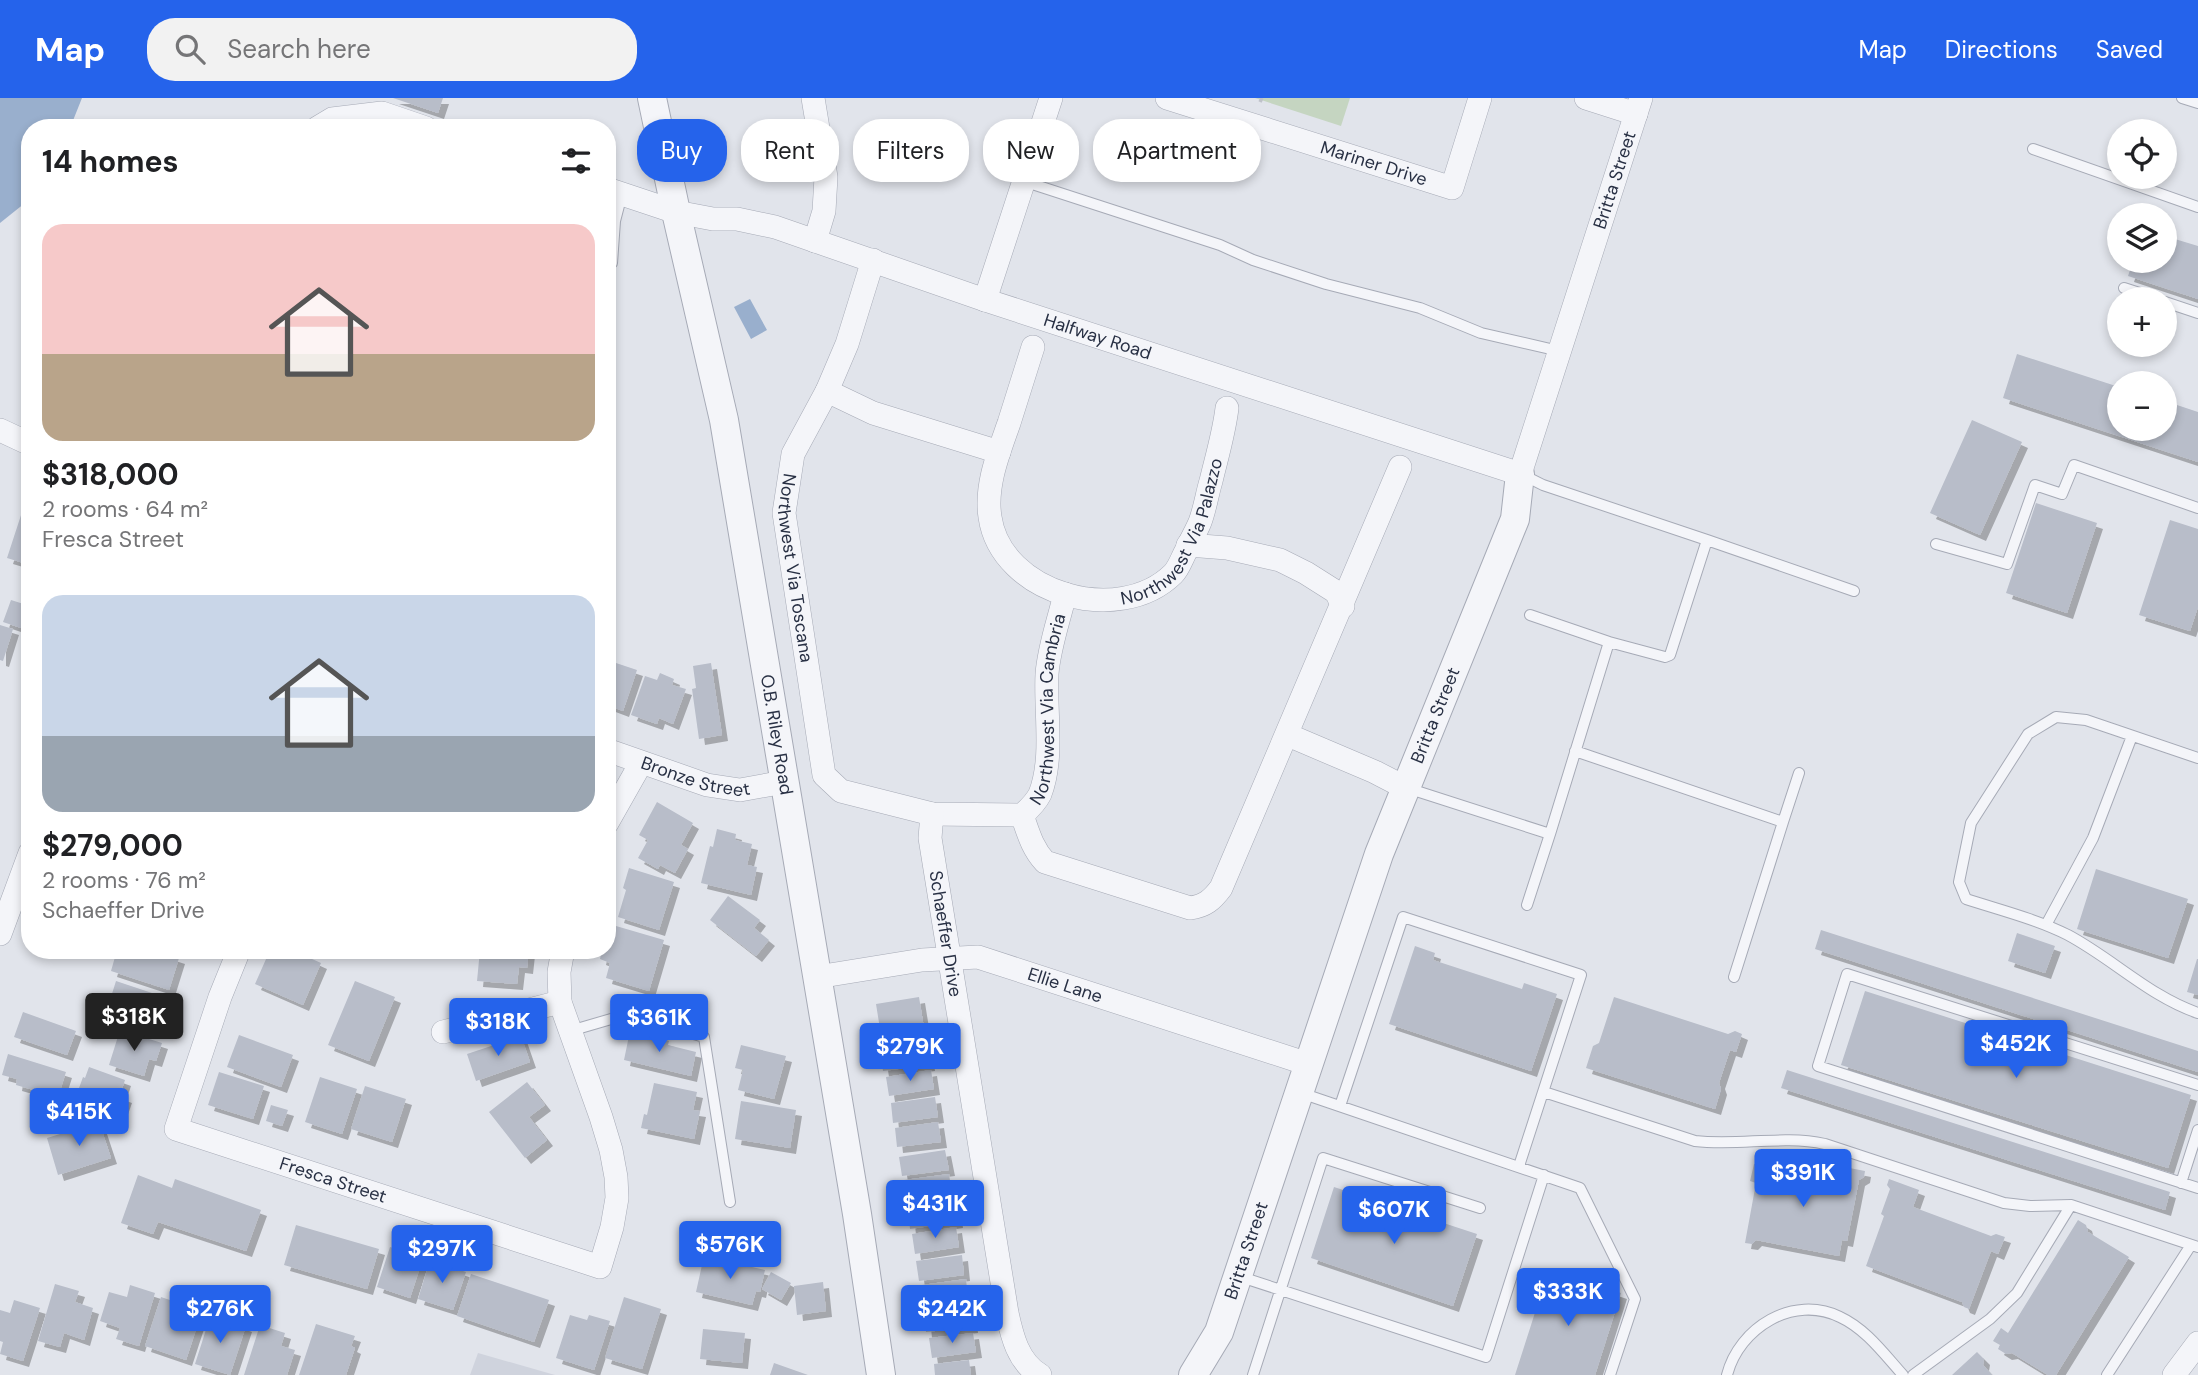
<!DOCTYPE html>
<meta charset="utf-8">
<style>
:root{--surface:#fff;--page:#f2f2f2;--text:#202124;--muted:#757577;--accent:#2563eb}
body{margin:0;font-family:"DM Sans",sans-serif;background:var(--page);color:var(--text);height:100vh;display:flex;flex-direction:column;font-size:26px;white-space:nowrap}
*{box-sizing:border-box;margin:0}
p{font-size:23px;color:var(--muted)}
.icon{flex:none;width:38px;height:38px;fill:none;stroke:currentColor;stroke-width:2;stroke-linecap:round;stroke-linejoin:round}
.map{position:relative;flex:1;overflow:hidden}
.details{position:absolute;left:21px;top:21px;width:595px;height:840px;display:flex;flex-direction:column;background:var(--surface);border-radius:28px;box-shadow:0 4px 10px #0003}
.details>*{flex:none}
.hud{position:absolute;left:637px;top:21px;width:665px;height:63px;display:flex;gap:14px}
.fabs{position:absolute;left:2107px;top:21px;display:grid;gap:14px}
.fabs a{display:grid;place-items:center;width:70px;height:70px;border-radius:50%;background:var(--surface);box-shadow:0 4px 10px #0003;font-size:35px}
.price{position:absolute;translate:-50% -60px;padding:0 16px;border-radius:7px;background:var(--accent);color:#fff;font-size:23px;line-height:46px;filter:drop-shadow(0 2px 4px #0008)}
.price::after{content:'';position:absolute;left:50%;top:42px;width:21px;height:16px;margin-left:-10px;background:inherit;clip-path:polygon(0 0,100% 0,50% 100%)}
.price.active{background:#222;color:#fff}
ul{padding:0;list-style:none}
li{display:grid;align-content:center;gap:14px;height:371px;padding:0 21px}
li span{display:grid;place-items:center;height:217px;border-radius:21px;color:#555}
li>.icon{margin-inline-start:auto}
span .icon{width:126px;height:126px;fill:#fffc;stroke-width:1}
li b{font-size:30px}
h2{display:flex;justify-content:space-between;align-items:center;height:84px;padding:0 21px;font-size:30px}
.tag{padding:0 24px;border-radius:28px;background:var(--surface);box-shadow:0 4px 10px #0003;font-size:24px;line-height:63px}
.tag.active{background:var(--accent);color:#fff}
header{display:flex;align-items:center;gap:42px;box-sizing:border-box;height:98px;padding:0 35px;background:var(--accent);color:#fff}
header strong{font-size:33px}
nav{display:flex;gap:38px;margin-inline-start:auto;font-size:24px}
.search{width:490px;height:63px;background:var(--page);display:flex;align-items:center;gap:18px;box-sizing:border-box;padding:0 24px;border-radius:28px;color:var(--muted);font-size:26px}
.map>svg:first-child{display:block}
.built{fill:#cfd3dd}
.green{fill:#c5d5c1}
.water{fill:#99afcd}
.building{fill:#b8bdc9;filter:url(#shadow)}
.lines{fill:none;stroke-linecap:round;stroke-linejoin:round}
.service-casing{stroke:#a6aab6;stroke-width:12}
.minor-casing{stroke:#a6aab6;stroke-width:24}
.tertiary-casing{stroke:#a6aab6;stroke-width:30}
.path{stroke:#bfc2ca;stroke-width:3.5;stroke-dasharray:5 5;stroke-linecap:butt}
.service{stroke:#f4f5f9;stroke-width:10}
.minor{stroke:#f4f5f9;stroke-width:23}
.tertiary{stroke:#f4f5f9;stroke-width:28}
.labels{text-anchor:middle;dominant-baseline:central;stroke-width:6;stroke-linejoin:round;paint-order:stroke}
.street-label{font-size:18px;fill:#283044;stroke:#f1f3f8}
</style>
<header>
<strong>Map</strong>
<div class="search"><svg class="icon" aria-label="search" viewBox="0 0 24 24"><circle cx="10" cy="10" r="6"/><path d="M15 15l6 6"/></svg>Search here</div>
<nav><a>Map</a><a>Directions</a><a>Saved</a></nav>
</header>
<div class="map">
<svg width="2198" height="1277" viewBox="0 0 2198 1277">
<defs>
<filter id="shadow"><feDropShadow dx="6" dy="6" stdDeviation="0" flood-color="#0004"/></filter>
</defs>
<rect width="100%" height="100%" fill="#e1e4eb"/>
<path class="built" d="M 478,1255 L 555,1277 L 470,1277 Z"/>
<path class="green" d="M 1255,0 L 1350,0 L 1341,28 Z"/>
<path class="water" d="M 0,0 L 82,0 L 70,30 L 30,30 L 30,101 L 0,125 Z
M 750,201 L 767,232 L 751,241 L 734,209 Z"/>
<path class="building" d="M 393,0 L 443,0 L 438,15 Z
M 2165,138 L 2198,148 L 2198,201 L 2128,178 L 2133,163 L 2165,163 Z
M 2017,256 L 2119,289 L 2119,331 L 2165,331 L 2165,303 L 2198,314 L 2198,364 L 2003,300 Z
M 1972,322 L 2022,344 L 1980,437 L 1930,415 Z
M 2036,405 L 2097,425 L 2067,515 L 2006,495 Z
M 23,411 L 30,413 L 30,467 L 7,460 Z
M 2170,422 L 2198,431 L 2198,509 L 2190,533 L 2139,517 Z
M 11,502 L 30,508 L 30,533 L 3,524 Z
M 0,527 L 13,531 L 3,563 L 0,562 Z
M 607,562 L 637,572 L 623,613 L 607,607 Z
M 711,565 L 722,637 L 699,641 L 692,591 L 696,590 L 693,568 Z
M 660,575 L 674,581 L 672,587 L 686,591 L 673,626 L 659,620 L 657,626 L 631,617 L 645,578 L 657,582 Z
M 657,704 L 693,725 L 681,747 L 688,751 L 675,775 L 660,767 L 658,771 L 638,760 L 648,742 L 639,737 Z
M 717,731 L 736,736 L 735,742 L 752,746 L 747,767 L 757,769 L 751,797 L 701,785 L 710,748 L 713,749 Z
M 629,770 L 674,784 L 659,832 L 618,819 L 626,792 L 623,790 Z
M 2096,771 L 2188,801 L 2168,860 L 2077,831 Z
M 728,798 L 760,822 L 754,830 L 769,842 L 756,858 L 710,822 Z
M 616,828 L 664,842 L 649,893 L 606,880 L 610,865 L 600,861 L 602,852 L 607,852 L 607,846 L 610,847 Z
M 1821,832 L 2198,953 L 2198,974 L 1815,851 Z
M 2017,835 L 2055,848 L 2045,875 L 2008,863 Z
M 1415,848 L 1435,855 L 1433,862 L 1522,891 L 1524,885 L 1557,896 L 1531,973 L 1389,926 Z
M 117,852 L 154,852 L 179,860 L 169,892 L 111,873 Z
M 270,852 L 292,852 L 321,865 L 303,907 L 255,886 Z
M 480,852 L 529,852 L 527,870 L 519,869 L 517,886 L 477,883 Z
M 2197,861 L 2198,861 L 2198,897 L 2187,894 Z
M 116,883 L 158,897 L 147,931 L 105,918 Z
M 355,883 L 395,899 L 369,963 L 328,947 Z
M 1865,893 L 2191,997 L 2168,1070 L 1841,967 Z
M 919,899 L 924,930 L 881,937 L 876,906 Z
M 1614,899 L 1728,936 L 1735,933 L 1742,936 L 1736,954 L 1730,952 L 1719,985 L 1721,991 L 1715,1011 L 1586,970 L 1593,948 L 1599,945 Z
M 23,914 L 76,933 L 67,957 L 14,939 Z
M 120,932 L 162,945 L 156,963 L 149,961 L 144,978 L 109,967 Z
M 630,933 L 669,943 L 668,947 L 696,954 L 691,978 L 624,962 Z
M 239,937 L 293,957 L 281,989 L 227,969 Z
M 521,938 L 530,964 L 476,983 L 467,956 Z
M 741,947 L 786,958 L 774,1001 L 738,992 L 743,972 L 735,970 Z
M 926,947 L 929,967 L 883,973 L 880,953 Z
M 8,956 L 66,974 L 58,999 L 16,987 L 17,981 L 2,977 Z
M 89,969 L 125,982 L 120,997 L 126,999 L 119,1019 L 74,1004 L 83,979 L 85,980 Z
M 931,972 L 934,991 L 889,998 L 886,979 Z
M 1787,972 L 2170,1094 L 2165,1112 L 1781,990 Z
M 219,974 L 264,988 L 253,1021 L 208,1007 Z
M 320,979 L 357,991 L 342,1036 L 305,1024 Z
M 527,984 L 545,1007 L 529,1019 L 547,1042 L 525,1060 L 489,1014 Z
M 654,985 L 697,994 L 693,1012 L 700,1013 L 694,1041 L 641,1030 L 644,1016 L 647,1017 Z
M 365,988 L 406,1001 L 392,1044 L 351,1031 Z
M 935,999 L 938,1019 L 893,1025 L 891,1005 Z
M 741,1003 L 796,1012 L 790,1050 L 735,1041 Z
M 271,1007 L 288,1012 L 282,1028 L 266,1023 Z
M 99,1024 L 111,1060 L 58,1077 L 47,1040 Z
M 938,1024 L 941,1044 L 897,1049 L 895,1030 Z
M 945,1052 L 949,1072 L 902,1078 L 899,1059 Z
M 1754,1066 L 1762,1067 L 1766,1072 L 1831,1085 L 1834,1067 L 1865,1073 L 1864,1079 L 1859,1082 L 1847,1143 L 1842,1142 L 1839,1158 L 1756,1142 L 1752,1146 L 1745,1145 L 1756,1085 L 1750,1083 Z
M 949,1076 L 952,1096 L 907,1102 L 904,1082 Z
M 138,1077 L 172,1090 L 175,1081 L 261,1112 L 246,1153 L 158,1124 L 153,1136 L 121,1125 Z
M 1889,1081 L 1919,1092 L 1913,1109 L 1991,1138 L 1996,1136 L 2005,1139 L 1998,1156 L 1991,1153 L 1969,1211 L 1964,1209 L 1962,1204 L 1866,1168 L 1884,1118 L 1881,1116 L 1890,1091 L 1887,1087 Z
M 1334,1089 L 1477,1136 L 1453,1208 L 1311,1160 Z
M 954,1104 L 957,1124 L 910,1131 L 908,1111 Z
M 2078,1122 L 2086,1127 L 2088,1134 L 2129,1159 L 2056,1277 L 2048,1277 L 2012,1255 L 2006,1256 L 1998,1251 L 2000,1247 L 1993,1243 L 2001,1230 L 2008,1235 Z
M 296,1127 L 379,1151 L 367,1191 L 284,1167 Z
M 956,1129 L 959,1149 L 915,1156 L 912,1136 Z
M 390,1149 L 423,1160 L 410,1200 L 377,1189 Z
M 962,1157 L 964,1177 L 919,1183 L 916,1163 Z
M 704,1158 L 765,1172 L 760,1194 L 756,1193 L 752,1207 L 696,1194 Z
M 430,1162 L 466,1174 L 453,1212 L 418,1201 Z
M 1549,1171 L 1621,1195 L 1595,1277 L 1515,1277 Z
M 771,1174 L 791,1185 L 781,1202 L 762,1191 Z
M 471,1176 L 549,1202 L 534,1244 L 457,1218 Z
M 966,1181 L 968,1201 L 924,1207 L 922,1187 Z
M 823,1184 L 826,1213 L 797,1217 L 794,1188 Z
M 55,1186 L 79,1193 L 75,1204 L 93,1210 L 84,1242 L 64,1235 L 60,1249 L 38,1243 Z
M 130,1187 L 155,1195 L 139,1248 L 116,1241 L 120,1230 L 100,1223 L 109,1194 L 127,1199 Z
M 161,1199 L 202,1213 L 186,1262 L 145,1248 Z
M 624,1199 L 661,1211 L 642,1271 L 605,1260 Z
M 14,1202 L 40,1210 L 23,1263 L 0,1256 L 3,1244 L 0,1243 L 0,1212 L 10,1215 Z
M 970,1209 L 972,1229 L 926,1234 L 924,1214 Z
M 211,1216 L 246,1228 L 230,1277 L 195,1266 Z
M 570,1217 L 587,1222 L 589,1217 L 610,1223 L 594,1272 L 556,1260 Z
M 316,1226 L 355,1238 L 351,1248 L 355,1250 L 346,1277 L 299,1277 Z
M 260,1227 L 285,1235 L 281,1248 L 295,1252 L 287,1277 L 244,1277 Z
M 703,1231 L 745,1235 L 742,1265 L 700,1261 Z
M 973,1235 L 976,1254 L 932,1260 L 929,1240 Z
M 1977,1254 L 1984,1261 L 1983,1267 L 1992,1277 L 1952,1277 Z
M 969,1262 L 971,1277 L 935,1277 L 934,1266 Z
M 774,1265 L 808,1277 L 770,1277 Z"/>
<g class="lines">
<defs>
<path id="service" d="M 2182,0 L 2198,5
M 2033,51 L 2198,109
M 1023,83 L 1220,147 L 1253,162 L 1326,186 L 1420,210 L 1481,235 L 1559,253
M 612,165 L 615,123 L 622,96
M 2124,190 L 2158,201
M 2165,204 L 2198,215
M 1521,376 L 1543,387 L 1707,442 L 1670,557 L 1665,559 L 1609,544 L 1550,736
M 1707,442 L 1854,493
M 1936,446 L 2007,466 L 2035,387 L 2062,396 L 2074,367 L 2198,410
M 1530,517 L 1609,544
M 1575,653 L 1783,724 L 1734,879
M 2198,660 L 2086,622 L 2056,619 L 2028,636 L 1971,725 L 1959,784 L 1966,801 C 2000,812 2036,821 2068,837 C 2113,861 2149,898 2198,915
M 1407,690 L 1550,736 L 1527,807
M 1783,724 L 1799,675
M 2046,827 L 2093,740 L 2132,638
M 570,933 L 618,919 L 631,918 L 704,939 L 730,1104
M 2198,987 L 1847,876 L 1818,968 L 2198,1090
M 1544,994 L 1695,1043 C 1739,1048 1782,1037 1825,1046 L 2004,1105 L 2030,1108 L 2071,1107 L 2198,1149
M 1301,995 L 1580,1090 L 1635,1201 L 1610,1277
M 1340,1008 L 1403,819 L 1581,877 L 1519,1068
M 2181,1085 L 2198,1032
M 1238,1178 L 1486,1259 L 1544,1077
M 1253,1277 L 1323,1060 L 1480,1110
M 1727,1277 C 1739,1230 1793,1196 1840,1219 C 1866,1231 1884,1256 1903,1277
M 1913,1277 L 1990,1221 L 2017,1195 L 2071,1107
M 2107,1277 L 2191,1147"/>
<g id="minor">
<path d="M 813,0 L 826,79 L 824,113 L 815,143"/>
<path id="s1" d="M 1167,0 L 1452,90 L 1480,0"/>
<path d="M 1586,0 L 1636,16"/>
<path d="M 317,30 L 332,21 L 382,15 L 426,30"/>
<path id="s2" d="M 607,91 L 676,114 L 713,121 L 737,121 L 775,129 L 985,202 L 1520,376 L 1641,0"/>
<path id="s3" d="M 873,162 L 847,246 L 827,293 L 793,356 L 784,415 L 824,677 L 841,693 L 932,716 L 1022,717 C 1029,711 1036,704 1040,696 C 1054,660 1045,614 1047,576 C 1049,549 1059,522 1065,496"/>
<path d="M 985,202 L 1051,0"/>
<path id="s4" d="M 1033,249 C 1025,274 1017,300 1009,325 C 999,354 985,387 990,419 C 1001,496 1119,529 1173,476 C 1179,470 1182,460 1186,453 C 1190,443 1196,434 1200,424 C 1205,411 1207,396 1211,383 C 1217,358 1224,335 1227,310"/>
<path d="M 827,293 L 873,315 L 999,354"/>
<path d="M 0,332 L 30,346"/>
<path d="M 1188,447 L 1227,450 L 1280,462 L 1306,475 L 1336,494 L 1343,508"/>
<path d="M 1288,637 L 1375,674 L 1404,689"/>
<path id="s5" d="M 607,652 L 707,687 L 740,692 L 784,684"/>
<path id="s6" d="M 932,716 L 930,740 L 1007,1215 C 1012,1238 1018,1264 1040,1277"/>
<path d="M 1022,717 C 1028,734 1032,750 1045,764 L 1190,810 C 1205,808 1212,802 1221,790 L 1400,369"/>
<path d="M 607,725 L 641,665"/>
<path d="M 0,836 L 30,755"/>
<path id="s7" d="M 239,852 L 220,899 L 176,1031 L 600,1169 L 612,1129 L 617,1100 L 616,1079 L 611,1052 L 601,1019 L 560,904 L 559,874 L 563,852"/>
<path id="s8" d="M 817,879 L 922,862 L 978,859 L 1308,966"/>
<path d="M 443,934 L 560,904"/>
<path d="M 2174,1277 L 2198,1245"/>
</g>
<g id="tertiary">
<path id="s9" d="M 652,0 L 676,114 L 724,322 L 857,1116 L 881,1277"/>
<path id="s10" d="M 1193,1277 L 1219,1234 L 1379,756 L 1515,421 L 1520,376"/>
</g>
</defs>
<use href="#service" class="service-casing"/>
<use href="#minor" class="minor-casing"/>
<use href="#tertiary" class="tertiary-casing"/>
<path class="path" d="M 1260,4 L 1262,0"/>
<use href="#service" class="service"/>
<use href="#minor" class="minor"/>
<use href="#tertiary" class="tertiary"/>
</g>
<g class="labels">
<g class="street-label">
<text stroke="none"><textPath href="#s1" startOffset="217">Mariner Drive</textPath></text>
<text stroke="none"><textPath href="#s2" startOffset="1267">Britta Street</textPath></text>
<text stroke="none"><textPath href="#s2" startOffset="514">Halfway Road</textPath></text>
<text stroke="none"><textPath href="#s4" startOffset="438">Northwest Via Palazzo</textPath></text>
<text stroke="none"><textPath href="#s3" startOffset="326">Northwest Via Toscana</textPath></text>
<text stroke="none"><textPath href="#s3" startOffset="856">Northwest Via Cambria</textPath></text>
<text stroke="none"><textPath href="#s10" startOffset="704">Britta Street</textPath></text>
<text stroke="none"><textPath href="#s9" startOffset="649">O.B. Riley Road</textPath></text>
<text stroke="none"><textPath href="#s5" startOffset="93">Bronze Street</textPath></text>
<text stroke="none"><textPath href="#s6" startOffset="121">Schaeffer Drive</textPath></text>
<text stroke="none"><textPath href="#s8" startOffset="254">Ellie Lane</textPath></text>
<text stroke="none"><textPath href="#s7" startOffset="355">Fresca Street</textPath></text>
<text stroke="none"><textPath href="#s10" startOffset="136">Britta Street</textPath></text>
</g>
</g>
</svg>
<div class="fabs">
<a><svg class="icon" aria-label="locate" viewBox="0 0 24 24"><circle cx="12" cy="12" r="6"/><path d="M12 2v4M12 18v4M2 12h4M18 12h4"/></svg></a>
<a><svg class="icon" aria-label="layers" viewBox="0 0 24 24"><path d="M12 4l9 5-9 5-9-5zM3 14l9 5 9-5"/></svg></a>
<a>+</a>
<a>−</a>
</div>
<b class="price active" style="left:134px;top:955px">$318K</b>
<b class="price" style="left:659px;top:956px">$361K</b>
<b class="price" style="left:498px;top:960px">$318K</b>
<b class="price" style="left:2016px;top:982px">$452K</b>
<b class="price" style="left:910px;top:985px">$279K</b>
<b class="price" style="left:79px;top:1050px">$415K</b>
<b class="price" style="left:1803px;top:1111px">$391K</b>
<b class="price" style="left:935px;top:1142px">$431K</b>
<b class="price" style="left:1394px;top:1148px">$607K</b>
<b class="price" style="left:730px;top:1183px">$576K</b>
<b class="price" style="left:442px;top:1187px">$297K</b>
<b class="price" style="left:1568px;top:1230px">$333K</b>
<b class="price" style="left:220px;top:1247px">$276K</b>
<b class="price" style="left:952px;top:1247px">$242K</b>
<div class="hud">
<a class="tag active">Buy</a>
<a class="tag">Rent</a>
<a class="tag">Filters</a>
<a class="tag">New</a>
<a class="tag">Apartment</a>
</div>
<section class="details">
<h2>14 homes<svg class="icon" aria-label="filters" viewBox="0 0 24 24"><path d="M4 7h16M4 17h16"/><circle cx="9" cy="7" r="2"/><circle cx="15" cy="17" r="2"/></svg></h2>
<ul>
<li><span style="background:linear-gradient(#f6c9c9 60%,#b9a48a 0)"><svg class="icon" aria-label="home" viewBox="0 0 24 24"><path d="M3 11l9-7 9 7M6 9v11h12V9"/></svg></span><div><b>$318,000</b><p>2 rooms · 64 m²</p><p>Fresca Street</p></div></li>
<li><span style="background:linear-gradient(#c9d6e8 65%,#9aa5b1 0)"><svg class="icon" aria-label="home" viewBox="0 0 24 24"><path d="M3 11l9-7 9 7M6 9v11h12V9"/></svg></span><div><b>$279,000</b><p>2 rooms · 76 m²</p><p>Schaeffer Drive</p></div></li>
</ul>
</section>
</div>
